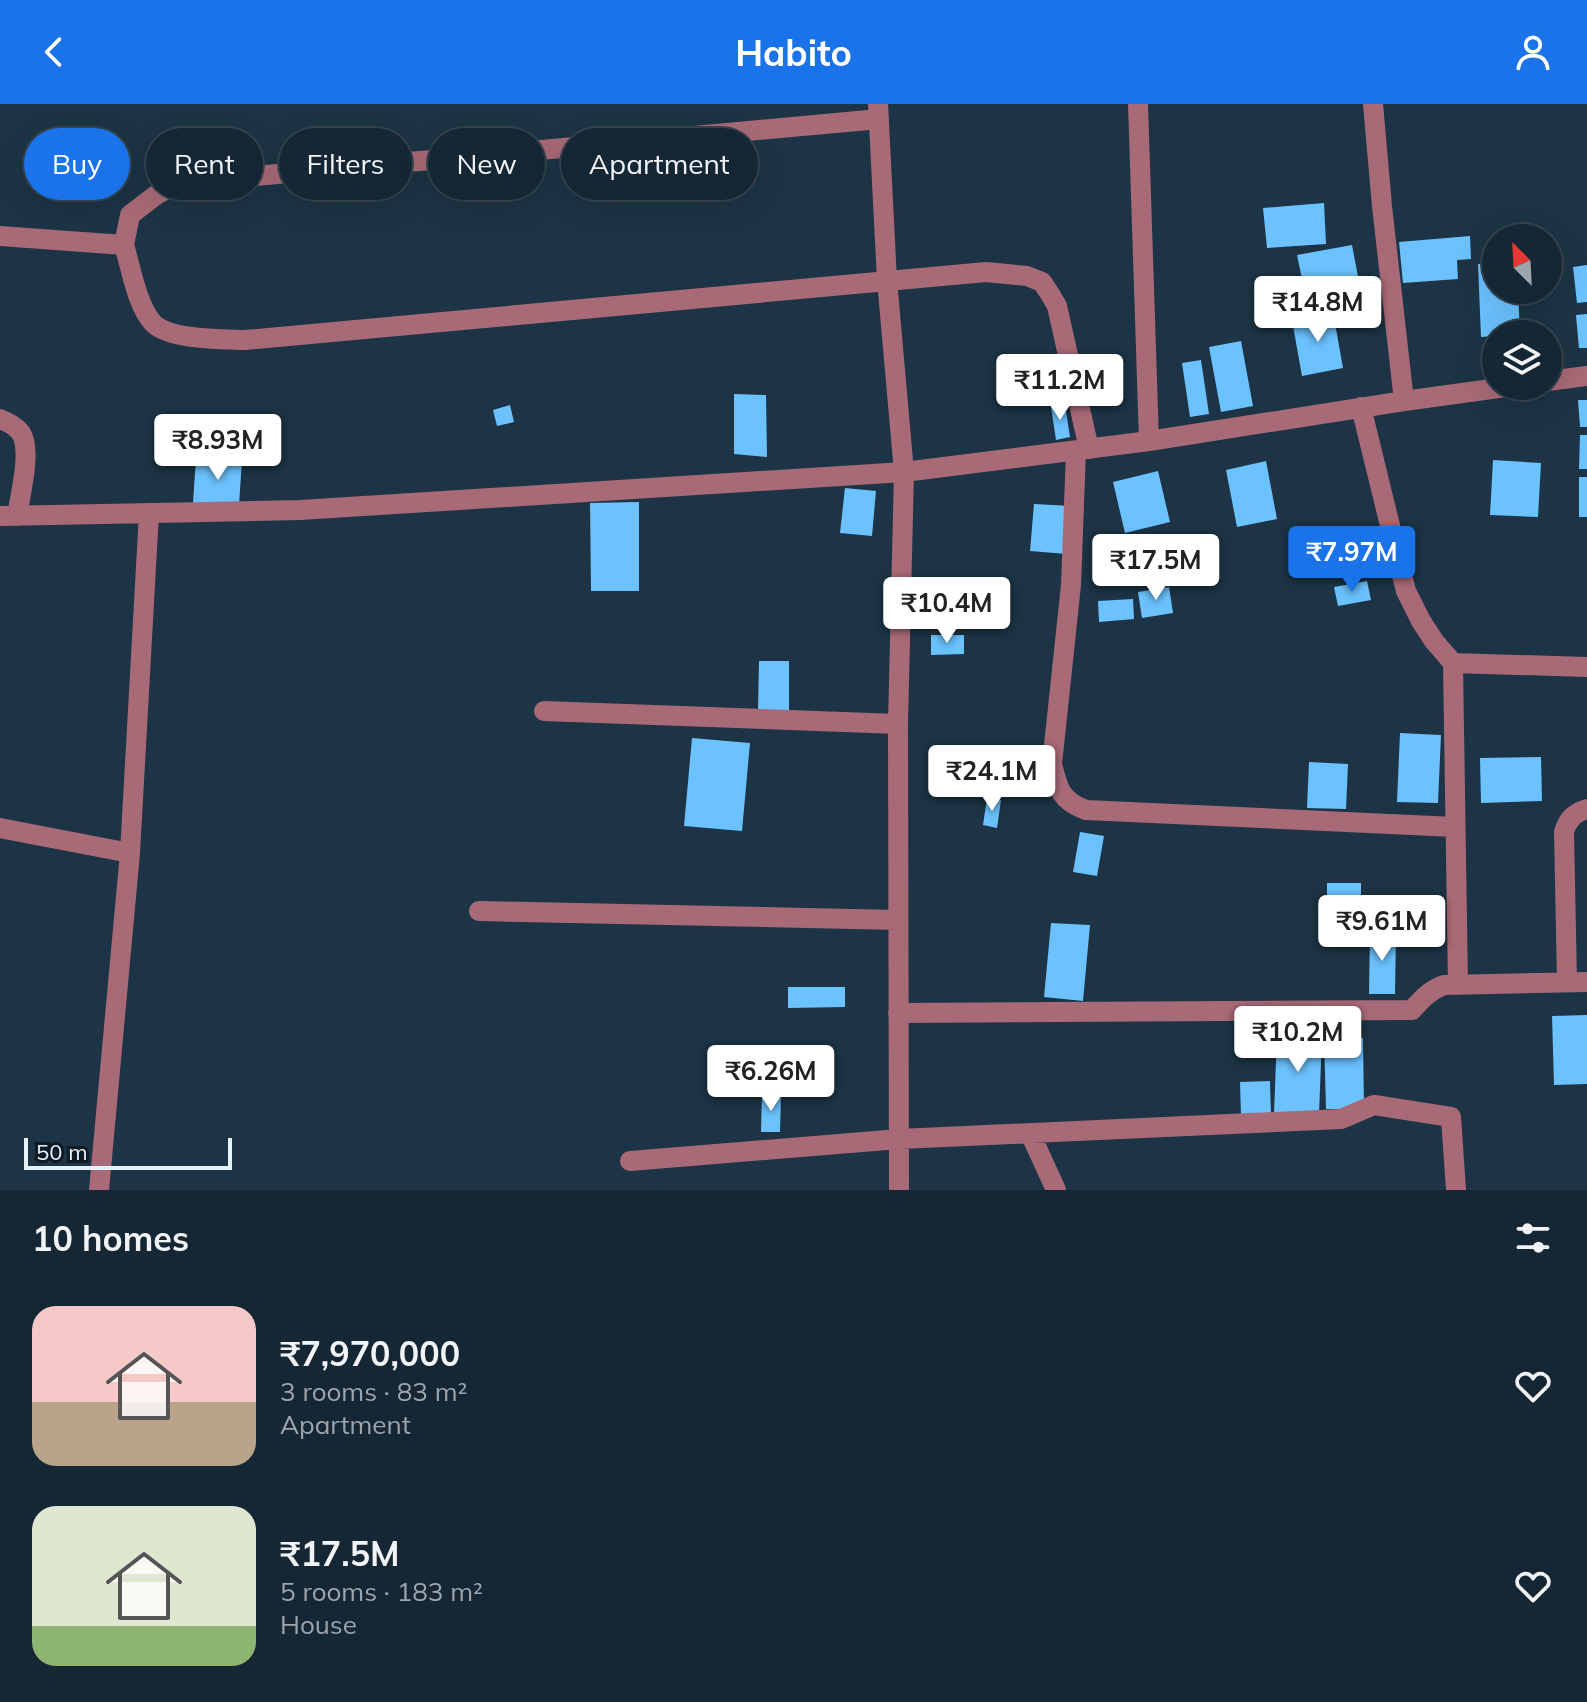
<!DOCTYPE html>
<meta charset="utf-8">
<style>
:root{--surface:#152734;--page:#223340;--text:#f1f3f6;--muted:#9da5ac;--line:#34444f;--accent:#1a73e8}
body{margin:0;font-family:Mulish,sans-serif;background:var(--page);color:var(--text);height:100vh;display:flex;flex-direction:column;font-size:30px;white-space:nowrap}
*{box-sizing:border-box;margin:0}
p{font-size:26px;color:var(--muted)}
.icon{flex:none;width:44px;height:44px;fill:none;stroke:currentColor;stroke-width:2;stroke-linecap:round;stroke-linejoin:round}
.map{position:relative;height:1086px;overflow:hidden}
.sheet{display:flex;flex-direction:column;background:var(--surface);flex:1}
.sheet>*{flex:none}
.guide{position:absolute;left:24px;top:24px;width:800px;height:72px;display:flex;gap:16px}
.needle{width:52px;rotate:336deg}
.controls{position:absolute;left:1482px;top:120px;display:grid;gap:16px}
.controls a{display:grid;place-items:center;width:80px;height:80px;border-radius:50%;background:var(--surface);box-shadow:0 8px 32px #0002,0 0 0 2px var(--line);font-size:40px}
.scale{position:absolute;left:24px;bottom:20px;width:208px;box-sizing:border-box;padding-left:8px;border:4px solid #e4f3fe;border-top:0;font-size:22px;line-height:28px;white-space:nowrap;color:#e4f3fe;-webkit-text-stroke:6px #101a22;paint-order:stroke}
.price{position:absolute;translate:-50% -68px;padding:0 18px;border-radius:8px;background:#fff;color:#222;font-size:26px;line-height:52px;filter:drop-shadow(0 2px 4px #0008)}
.price::after{content:'';position:absolute;left:50%;top:48px;width:24px;height:18px;margin-left:-12px;background:inherit;clip-path:polygon(0 0,100% 0,50% 100%)}
.price.on{background:var(--accent);color:#fff}
ul{padding:0;list-style:none}
li{display:flex;align-items:center;gap:24px;height:200px;padding:0 32px}
li span{display:grid;place-items:center;flex:none;width:224px;height:160px;border-radius:24px;color:#555}
li>.icon{margin-inline-start:auto}
span .icon{width:96px;height:96px;fill:#fffc;stroke-width:1}
li b{font-size:34px}
h2{display:flex;justify-content:space-between;align-items:center;height:96px;padding:0 32px;font-size:34px}
.pill{padding:0 28px;border-radius:36px;background:var(--surface);box-shadow:0 8px 32px #0002,0 0 0 2px var(--line);font-size:28px;line-height:72px}
.pill.on{background:var(--accent);color:#fff}
header{display:flex;justify-content:space-between;align-items:center;height:104px;padding:0 32px;background:var(--accent);color:#fff;font-size:36px;font-weight:700}
.map>svg:first-child{display:block}
.building{fill:#6bc2fe}
.lines{fill:none;stroke-linecap:round;stroke-linejoin:round}
.minor{stroke:#a86a77;stroke-width:20}
</style>
<header><svg class="icon" aria-label="back" viewBox="0 0 24 24"><path d="M15 5l-7 7 7 7"/></svg>Habito<svg class="icon" aria-label="person" viewBox="0 0 24 24"><circle cx="12" cy="8" r="4"/><path d="M4 21q1-7 8-7t8 7"/></svg></header>
<div class="map">
<svg width="1587" height="1086" viewBox="0 0 1587 1086">
<rect width="100%" height="100%" fill="#1c3445"/>
<path class="building" d="M 1324,99 L 1326,140 L 1267,144 L 1263,104 Z
M 1470,132 L 1471,155 L 1457,156 L 1458,175 L 1403,179 L 1399,138 Z
M 1352,141 L 1360,183 L 1306,194 L 1297,151 Z
M 1478,160 L 1496,160 L 1496,186 L 1518,186 L 1520,230 L 1496,230 L 1496,232 L 1481,233 Z
M 1587,161 L 1587,198 L 1577,199 L 1573,163 Z
M 1333,208 L 1343,264 L 1302,272 L 1292,216 Z
M 1587,210 L 1587,244 L 1579,244 L 1576,211 Z
M 1241,237 L 1253,302 L 1221,308 L 1209,243 Z
M 1201,256 L 1209,310 L 1190,313 L 1182,259 Z
M 734,290 L 766,291 L 767,353 L 734,350 Z
M 1578,296 L 1587,296 L 1587,323 L 1580,323 Z
M 510,301 L 514,318 L 497,322 L 493,306 Z
M 1065,301 L 1070,333 L 1056,336 L 1051,303 Z
M 1580,331 L 1587,331 L 1587,365 L 1579,365 Z
M 196,354 L 242,356 L 239,401 L 193,399 Z
M 1493,356 L 1541,359 L 1538,413 L 1490,411 Z
M 1266,357 L 1277,415 L 1237,423 L 1226,366 Z
M 1158,367 L 1170,418 L 1125,429 L 1113,378 Z
M 1579,373 L 1587,373 L 1587,413 L 1579,413 Z
M 845,384 L 876,387 L 872,432 L 840,429 Z
M 639,398 L 639,487 L 591,487 L 590,399 Z
M 1034,400 L 1071,402 L 1067,450 L 1030,447 Z
M 1198,430 L 1209,468 L 1178,478 L 1166,439 Z
M 1367,477 L 1371,496 L 1338,502 L 1334,483 Z
M 1169,483 L 1173,509 L 1142,514 L 1138,488 Z
M 1133,495 L 1134,515 L 1099,518 L 1098,497 Z
M 931,531 L 964,531 L 964,550 L 931,551 Z
M 759,557 L 789,557 L 789,606 L 758,606 Z
M 1400,629 L 1441,631 L 1438,699 L 1397,698 Z
M 692,634 L 750,639 L 742,727 L 684,722 Z
M 1541,653 L 1542,697 L 1481,699 L 1480,654 Z
M 1309,658 L 1348,660 L 1346,705 L 1307,704 Z
M 987,694 L 1001,696 L 997,724 L 983,721 Z
M 1080,728 L 1104,732 L 1097,772 L 1073,768 Z
M 1327,779 L 1361,779 L 1361,813 L 1327,813 Z
M 1051,819 L 1090,821 L 1083,897 L 1044,893 Z
M 1370,828 L 1396,829 L 1395,890 L 1369,890 Z
M 788,883 L 845,883 L 845,903 L 788,904 Z
M 1587,911 L 1587,980 L 1554,981 L 1552,912 Z
M 1277,931 L 1322,932 L 1319,1010 L 1274,1009 Z
M 1363,934 L 1364,1005 L 1326,1005 L 1324,935 Z
M 1270,977 L 1271,1011 L 1241,1012 L 1240,978 Z
M 762,990 L 781,991 L 780,1028 L 761,1028 Z"/>
<g class="lines">
<path class="minor" d="M 878,0 L 887,176 L 904,368 L 898,620 L 899,1086
M 1138,0 L 1149,337
M 1373,0 L 1382,102 L 1404,297
M 0,132 L 124,141 C 131,164 137,202 153,219 C 169,236 222,235 245,236 L 986,168 L 1027,172 L 1042,178 L 1050,190 L 1057,202 L 1089,345
M 124,141 L 130,111 L 156,91 L 179,79 L 879,15
M 1548,277 L 1587,272
M 1361,303 L 1406,487 L 1421,517 L 1434,537 L 1453,559
M 0,315 C 8,318 16,322 21,329 C 32,347 20,391 17,412
M 1076,347 L 1071,481 L 1052,660 C 1058,685 1061,697 1086,706 L 1455,723
M 0,412 L 300,406 L 904,368 L 1149,337 L 1404,297 L 1513,282
M 544,607 L 898,620
M 0,724 L 130,749
M 479,807 L 898,816
M 1567,878 L 1564,728 C 1568,715 1574,709 1587,705
M 1458,881 L 1453,559 L 1587,563
M 898,909 L 1412,906 C 1422,895 1430,886 1444,881 L 1587,878
M 1030,1029 L 1056,1086
M 630,1057 L 899,1035 L 1341,1015 L 1374,1001 L 1451,1013 L 1456,1086
M 99,1086 L 130,749 L 149,409"/>
</g>
</svg>
<div class="controls">
<a><svg class="needle" viewBox="-14 -14 28 28"><path d="M0-13l5 13h-10z" fill="#e53935"/><path d="M0 13l5-13h-10z" fill="#9da5ac"/></svg></a>
<a><svg class="icon" aria-label="layers" viewBox="0 0 24 24"><path d="M12 4l9 5-9 5-9-5zM3 14l9 5 9-5"/></svg></a>
</div>
<div class="scale">50 m</div>
<b class="price" style="left:1318px;top:240px">₹14.8M</b>
<b class="price" style="left:1060px;top:318px">₹11.2M</b>
<b class="price" style="left:218px;top:378px">₹8.93M</b>
<b class="price on" style="left:1352px;top:490px">₹7.97M</b>
<b class="price" style="left:1156px;top:498px">₹17.5M</b>
<b class="price" style="left:947px;top:541px">₹10.4M</b>
<b class="price" style="left:992px;top:709px">₹24.1M</b>
<b class="price" style="left:1382px;top:859px">₹9.61M</b>
<b class="price" style="left:1298px;top:970px">₹10.2M</b>
<b class="price" style="left:771px;top:1009px">₹6.26M</b>
<div class="guide">
<a class="pill on">Buy</a>
<a class="pill">Rent</a>
<a class="pill">Filters</a>
<a class="pill">New</a>
<a class="pill">Apartment</a>
</div>
</div>
<section class="sheet">
<h2>10 homes<svg class="icon" aria-label="filters" viewBox="0 0 24 24"><path d="M4 7h16M4 17h16"/><circle cx="9" cy="7" r="2"/><circle cx="15" cy="17" r="2"/></svg></h2>
<ul>
<li><span style="background:linear-gradient(#f6c9c9 60%,#b9a48a 0)"><svg class="icon" aria-label="home" viewBox="0 0 24 24"><path d="M3 11l9-7 9 7M6 9v11h12V9"/></svg></span><div><b>₹7,970,000</b><p>3 rooms · 83 m²</p><p>Apartment</p></div><svg class="icon" aria-label="heart" viewBox="0 0 24 24"><path d="M12 20l-8-8c-3-5 5-10 8-4 3-6 11-1 8 4z"/></svg></li>
<li><span style="background:linear-gradient(#dfe7d0 75%,#8fb573 0)"><svg class="icon" aria-label="home" viewBox="0 0 24 24"><path d="M3 11l9-7 9 7M6 9v11h12V9"/></svg></span><div><b>₹17.5M</b><p>5 rooms · 183 m²</p><p>House</p></div><svg class="icon" aria-label="heart" viewBox="0 0 24 24"><path d="M12 20l-8-8c-3-5 5-10 8-4 3-6 11-1 8 4z"/></svg></li>
</ul>
</section>
